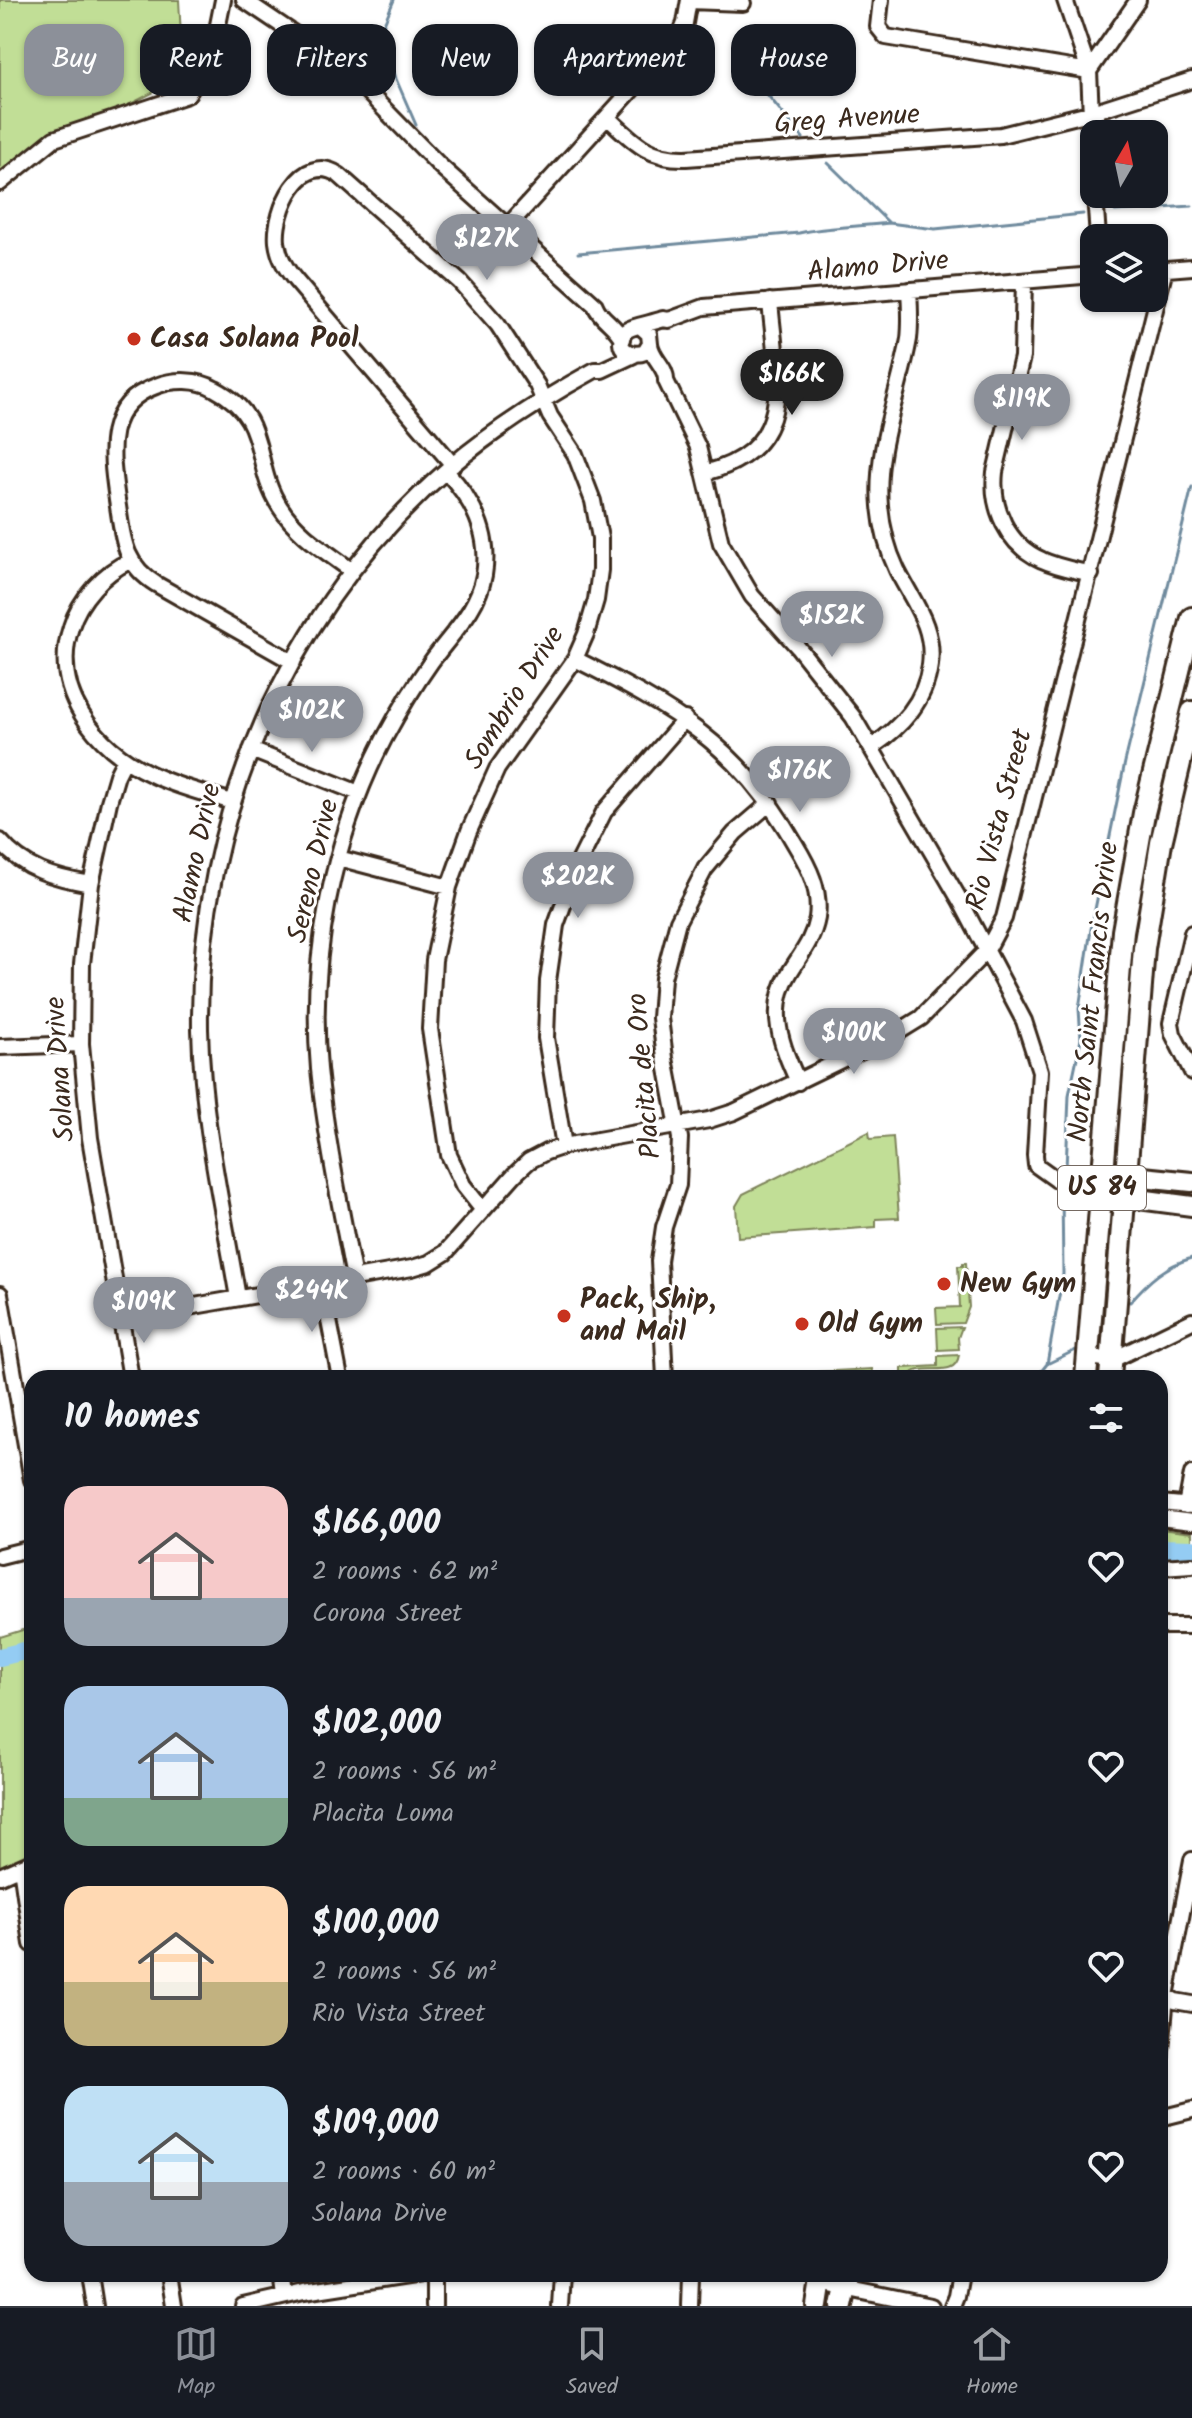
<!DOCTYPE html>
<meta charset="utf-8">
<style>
:root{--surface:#171b24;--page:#242831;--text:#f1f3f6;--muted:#9ea1a6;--line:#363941;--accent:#8c9099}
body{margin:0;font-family:Kalam,sans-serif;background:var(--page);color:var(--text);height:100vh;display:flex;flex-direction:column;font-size:30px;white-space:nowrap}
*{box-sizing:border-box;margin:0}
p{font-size:26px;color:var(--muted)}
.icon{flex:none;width:44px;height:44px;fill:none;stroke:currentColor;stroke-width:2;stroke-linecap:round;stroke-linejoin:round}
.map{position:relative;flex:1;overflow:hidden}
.details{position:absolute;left:24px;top:1370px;width:1144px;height:912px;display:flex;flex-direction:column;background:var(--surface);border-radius:24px;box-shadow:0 2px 6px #0004}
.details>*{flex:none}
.top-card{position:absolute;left:24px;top:24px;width:1144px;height:72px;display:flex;gap:16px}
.needle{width:52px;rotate:9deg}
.controls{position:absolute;left:1080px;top:120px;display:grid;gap:16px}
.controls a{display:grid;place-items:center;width:88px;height:88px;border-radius:16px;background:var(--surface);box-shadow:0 2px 6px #0004;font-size:40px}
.price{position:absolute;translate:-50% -68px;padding:0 18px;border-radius:28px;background:var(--accent);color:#fff;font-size:26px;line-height:52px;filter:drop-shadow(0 2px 4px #0008)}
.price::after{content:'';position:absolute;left:50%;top:48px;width:24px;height:18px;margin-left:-12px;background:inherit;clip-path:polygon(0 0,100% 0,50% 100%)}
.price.current{background:#222;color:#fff}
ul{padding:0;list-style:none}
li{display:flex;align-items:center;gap:24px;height:200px;padding:0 40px}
li span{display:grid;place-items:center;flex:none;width:224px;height:160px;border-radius:24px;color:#555}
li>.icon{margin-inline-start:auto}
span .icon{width:96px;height:96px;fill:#fffc;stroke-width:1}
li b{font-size:34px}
h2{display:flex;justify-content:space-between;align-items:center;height:96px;padding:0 40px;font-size:34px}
.chip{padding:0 28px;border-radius:24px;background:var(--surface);box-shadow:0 2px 6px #0004;font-size:28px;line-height:72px}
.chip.current{background:var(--accent);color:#fff}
.dock{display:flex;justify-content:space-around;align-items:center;height:112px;border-top:2px solid var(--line);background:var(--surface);font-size:22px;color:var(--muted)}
.dock a{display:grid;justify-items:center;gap:4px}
.dock .current{color:var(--accent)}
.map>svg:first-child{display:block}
.green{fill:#c1de96;stroke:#7e845a;stroke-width:2}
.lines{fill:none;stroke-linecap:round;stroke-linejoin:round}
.stream{stroke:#708b9e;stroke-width:3}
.river{stroke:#94ccf3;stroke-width:18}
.minor-casing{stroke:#3b2a1e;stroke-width:20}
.major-casing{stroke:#3b2a1e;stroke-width:24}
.highway-casing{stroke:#3b2a1e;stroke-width:26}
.minor{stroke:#fff;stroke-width:14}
.major{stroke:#fff;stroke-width:18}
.highway{stroke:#fff;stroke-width:20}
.poi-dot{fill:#c8321e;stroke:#fff;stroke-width:3}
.labels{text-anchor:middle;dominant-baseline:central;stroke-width:6;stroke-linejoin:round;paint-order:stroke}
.shield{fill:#fff;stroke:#766a62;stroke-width:2}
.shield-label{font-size:26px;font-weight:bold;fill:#3b2a1e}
.street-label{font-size:28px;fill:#3b2a1e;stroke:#fff}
.poi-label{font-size:28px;font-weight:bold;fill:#3b2a1e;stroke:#fff;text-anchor:start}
</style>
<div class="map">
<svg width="1192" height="2306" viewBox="0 0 1192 2306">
<rect width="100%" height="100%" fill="#fff"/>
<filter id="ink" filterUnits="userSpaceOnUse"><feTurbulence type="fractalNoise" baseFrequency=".0125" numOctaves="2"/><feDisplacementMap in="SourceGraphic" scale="16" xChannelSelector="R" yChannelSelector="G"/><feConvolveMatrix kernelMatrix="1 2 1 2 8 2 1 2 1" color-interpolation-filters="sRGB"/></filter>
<g filter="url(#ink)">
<path class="green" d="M 0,0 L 179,0 L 182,53 L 170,84 L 43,148 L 0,184 Z
M 869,1132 L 870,1139 L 893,1137 L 899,1218 L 876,1219 L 876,1227 L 738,1237 L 736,1206 L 743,1194 Z
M 963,1263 L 966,1263 L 969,1307 L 963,1323 L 937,1324 L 936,1308 L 960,1307 L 958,1266 L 963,1266 Z
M 962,1327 L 958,1338 L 959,1349 L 938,1350 L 937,1328 Z
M 959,1355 C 956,1375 936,1367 920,1370 C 911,1371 911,1377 902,1377 L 902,1368 L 938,1366 L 938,1356 Z
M 872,1369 L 872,1375 L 877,1375 L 877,1378 L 778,1378 L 777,1374 Z
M 1160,1529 L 1192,1533 L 1192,1558 L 1160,1557 Z
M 32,1627 L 32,1855 L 0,1868 L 0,1637 Z"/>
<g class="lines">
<path class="stream" d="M 394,0 L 382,28 L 396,79 L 416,125
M 738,59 L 803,138
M 828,163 L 889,223 L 935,229 L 1083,214
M 1115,211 L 1192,206
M 578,253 L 799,233 C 828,226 859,227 889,223
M 1066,1169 L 1069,1095 L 1081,1039 L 1079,1009 L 1091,929 L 1125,762 L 1192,487
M 1130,1302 C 1148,1281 1165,1266 1192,1258
M 1049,1363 L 1078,1349
M 1036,1378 L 1047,1364 L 1063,1274 L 1062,1191"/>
<path class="river" d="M 1160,1548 L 1192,1549
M 0,1657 L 32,1649"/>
<defs>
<path id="minor" d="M 244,0 L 342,66 L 440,166 L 595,305 C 600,319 616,325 622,339
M 881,0 L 878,27 L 886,37 L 1089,71
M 1065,0 L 1089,71 L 1094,181
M 689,1 L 743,3
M 1089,71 L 1138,0
M 607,117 C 633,141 648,159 686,158 L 1001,135 L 1089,113 L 1192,80
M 0,183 L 54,139 L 187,95 L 211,60 L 223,0
M 1095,194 L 1098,238
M 507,227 L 679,38 L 685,23 L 689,0
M 1154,270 L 1192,267
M 1024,281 L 1022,357 L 995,472 C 991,508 1007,545 1042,560 C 1057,567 1075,570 1091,574
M 640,326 L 649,334 L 650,344 L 645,352 C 631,358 613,348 625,332 C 630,326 654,323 663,319 L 669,320 L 704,307 L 1094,275
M 650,344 C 651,358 667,367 666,381 L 698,447 L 721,543 L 752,596 L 797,646 L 853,717 L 961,902 L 1024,1021 L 1040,1071 L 1035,1155 L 1036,1165 L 1057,1180 L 1102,1183
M 453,465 L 296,281 C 286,269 279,258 277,242 C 274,211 301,150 339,175 L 460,282 L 498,325 L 537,385 L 550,416 L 575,454 L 593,501 L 600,538 L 600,570 L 596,600 L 586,634 L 575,659 L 497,769 L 469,831 L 449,887 L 434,960 L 430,1029 L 449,1155 L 463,1185 L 482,1209
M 705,473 C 799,448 776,377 770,301
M 130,561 C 104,572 79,600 71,627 C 50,691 95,748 151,774 C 177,787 205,793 232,802
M 575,659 C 673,708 739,745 795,844 C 809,867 821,890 817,918 C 813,940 801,954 790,972 C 766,1010 782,1046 798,1082
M 293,662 L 156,584 C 122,563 123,536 117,500 C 111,456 102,405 156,386 C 174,379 198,379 215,389 C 271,418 251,463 280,507 C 297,534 327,552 352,571
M 872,747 C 901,727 925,702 930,665 C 935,627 913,602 897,570 C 887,549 882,528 880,506 C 875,448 899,395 909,339 C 911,322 910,306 909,290
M 251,750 L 359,793
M 125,759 L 117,775 L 109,802 L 91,884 L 82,964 L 81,1044 L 90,1138 L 131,1378
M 0,841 C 24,870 55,878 91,884
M 338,858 L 449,887
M 1192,933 L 1171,1023 L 1173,1034 L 1192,1072
M 0,1047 L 81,1044
M 564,1146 L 546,1038 L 548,981 L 556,925 L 578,864 L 604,812 L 685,719
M 354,1278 C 341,1209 326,1139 319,1069 C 309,957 332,839 384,739 C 398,713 414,686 431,662 C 451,634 478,610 484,575 C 491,534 473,500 446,471
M 322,1284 L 340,1378
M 0,1294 L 32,1480
M 238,1298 C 223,1209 202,1120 200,1029 C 197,817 289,606 450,467 C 495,429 544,398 595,370 L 602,370 L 634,355
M 120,1319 L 412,1268 L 429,1263 L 445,1253 L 515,1174 L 529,1161 L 546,1152 L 564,1146 L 709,1120 L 734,1112 L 895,1034 L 921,1018 L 987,950 L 1004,918 L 1165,269
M 1089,1357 L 1112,1360 L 1192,1321
M 665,1378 L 659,1261 L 664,1227 L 678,1185 L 680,1138 L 665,1058 L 660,1018 L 663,978 L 678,921 L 705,869 L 735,833 L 770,803
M 1160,1503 L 1192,1506
M 1186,1506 L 1192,1474
M 1160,1518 L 1192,1522
M 0,1556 L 32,1548
M 1160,1567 L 1192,1565
M 1160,1626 L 1192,1626
M 21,1867 L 32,1944
M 0,1876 L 32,1862
M 1160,1992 L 1175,2001 L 1192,2004
M 1160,2061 L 1166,1996 L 1192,1860
M 1160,2118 L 1192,2110
M 90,2274 L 95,2306
M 169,2274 L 174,2306
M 281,2274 L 284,2296
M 434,2274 L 434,2306
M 820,2283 L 931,2306
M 243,2306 L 304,2292 L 420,2274
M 560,2306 L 562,2274
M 690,2306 L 691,2274
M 952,2306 L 956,2296 L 960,2274"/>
<path id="major" d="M 1112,1181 L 1143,1177 L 1192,1182
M 1102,1183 L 1131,1198 L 1192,1206"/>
<path id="highway" d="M 1086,1378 L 1123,931 L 1144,813 L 1192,618
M 1110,1378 L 1144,948 L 1161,843 L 1192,712
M 817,2306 L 822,2274
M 842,2306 L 849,2274"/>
</defs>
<use href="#minor" class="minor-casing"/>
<use href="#major" class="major-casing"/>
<use href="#highway" class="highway-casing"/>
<use href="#minor" class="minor"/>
<use href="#major" class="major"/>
<use href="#highway" class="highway"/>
</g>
</g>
<g class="poi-dot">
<circle cx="134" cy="339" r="8"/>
<circle cx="944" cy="1284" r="8"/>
<circle cx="564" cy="1316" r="8"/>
<circle cx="802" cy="1324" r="8"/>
</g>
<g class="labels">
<rect class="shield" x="1058" y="1166" width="88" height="44" rx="6"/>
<g class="shield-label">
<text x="1102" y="1188">US 84</text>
</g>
<g class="street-label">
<text transform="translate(847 120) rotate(-4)">Greg Avenue</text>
<text transform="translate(878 267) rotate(-5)">Alamo Drive</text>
<text transform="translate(515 698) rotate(-58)">Sombrio Drive</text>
<text transform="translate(1000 820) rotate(-75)">Rio Vista Street</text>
<text transform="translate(198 853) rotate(-78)">Alamo Drive</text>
<text transform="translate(314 871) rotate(-77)">Sereno Drive</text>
<text transform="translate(1094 992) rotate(-84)">North Saint Francis Drive</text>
<text transform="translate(61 1069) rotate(-94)">Solana Drive</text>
<text transform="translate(645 1076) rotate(-95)">Placita de Oro</text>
</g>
<g class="poi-label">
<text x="150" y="339">Casa Solana Pool</text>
<text x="960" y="1284">New Gym</text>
<text x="580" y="1300">Pack, Ship,<tspan x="580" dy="32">and Mail</tspan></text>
<text x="818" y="1324">Old Gym</text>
</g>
</g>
</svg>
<div class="controls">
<a><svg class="needle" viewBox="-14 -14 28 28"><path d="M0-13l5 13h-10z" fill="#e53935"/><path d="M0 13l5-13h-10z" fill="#9ea1a6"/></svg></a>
<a><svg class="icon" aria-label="layers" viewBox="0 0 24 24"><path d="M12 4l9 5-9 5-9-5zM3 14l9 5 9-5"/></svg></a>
</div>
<b class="price" style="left:487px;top:282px">$127K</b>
<b class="price current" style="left:792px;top:417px">$166K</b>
<b class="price" style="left:1022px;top:442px">$119K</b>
<b class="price" style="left:832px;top:659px">$152K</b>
<b class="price" style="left:312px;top:754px">$102K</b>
<b class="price" style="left:800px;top:814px">$176K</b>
<b class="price" style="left:578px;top:920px">$202K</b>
<b class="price" style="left:854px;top:1076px">$100K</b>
<b class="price" style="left:312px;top:1334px">$244K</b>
<b class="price" style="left:144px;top:1345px">$109K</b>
<div class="top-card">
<a class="chip current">Buy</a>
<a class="chip">Rent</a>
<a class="chip">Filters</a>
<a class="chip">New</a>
<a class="chip">Apartment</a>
<a class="chip">House</a>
</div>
<section class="details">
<h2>10 homes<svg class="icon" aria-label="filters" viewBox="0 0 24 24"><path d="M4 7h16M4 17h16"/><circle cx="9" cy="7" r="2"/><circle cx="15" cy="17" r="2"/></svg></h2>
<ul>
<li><span style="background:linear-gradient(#f6c9c9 70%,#9aa5b1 0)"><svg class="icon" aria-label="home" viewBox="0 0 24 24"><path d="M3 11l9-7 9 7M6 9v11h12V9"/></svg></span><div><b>$166,000</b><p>2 rooms · 62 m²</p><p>Corona Street</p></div><svg class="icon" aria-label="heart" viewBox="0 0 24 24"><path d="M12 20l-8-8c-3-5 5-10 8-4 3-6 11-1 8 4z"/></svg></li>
<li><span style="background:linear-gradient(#a9c7e8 70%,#7fa58c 0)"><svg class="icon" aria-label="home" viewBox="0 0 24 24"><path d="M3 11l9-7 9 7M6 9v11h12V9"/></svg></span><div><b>$102,000</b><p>2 rooms · 56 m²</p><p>Placita Loma</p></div><svg class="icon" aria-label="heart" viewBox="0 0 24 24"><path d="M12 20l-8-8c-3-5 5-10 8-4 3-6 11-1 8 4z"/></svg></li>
<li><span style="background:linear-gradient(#ffd9b3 60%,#c2b280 0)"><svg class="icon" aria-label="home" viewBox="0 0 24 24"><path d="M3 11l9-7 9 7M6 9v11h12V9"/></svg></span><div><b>$100,000</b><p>2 rooms · 56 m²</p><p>Rio Vista Street</p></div><svg class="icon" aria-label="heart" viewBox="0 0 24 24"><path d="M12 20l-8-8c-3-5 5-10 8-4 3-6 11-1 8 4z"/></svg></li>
<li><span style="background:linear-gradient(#bfe0f5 60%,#9aa5b1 0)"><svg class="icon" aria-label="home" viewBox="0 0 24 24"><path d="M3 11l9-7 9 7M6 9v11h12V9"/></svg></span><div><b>$109,000</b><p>2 rooms · 60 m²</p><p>Solana Drive</p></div><svg class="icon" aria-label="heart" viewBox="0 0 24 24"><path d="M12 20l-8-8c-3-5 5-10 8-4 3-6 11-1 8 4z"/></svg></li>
</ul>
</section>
</div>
<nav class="dock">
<a class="current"><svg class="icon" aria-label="map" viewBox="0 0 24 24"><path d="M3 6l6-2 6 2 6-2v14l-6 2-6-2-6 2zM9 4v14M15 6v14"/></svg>Map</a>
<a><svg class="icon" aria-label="saved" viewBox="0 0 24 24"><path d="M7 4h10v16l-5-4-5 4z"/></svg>Saved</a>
<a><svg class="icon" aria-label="home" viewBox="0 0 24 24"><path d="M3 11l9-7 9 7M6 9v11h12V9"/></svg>Home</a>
</nav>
